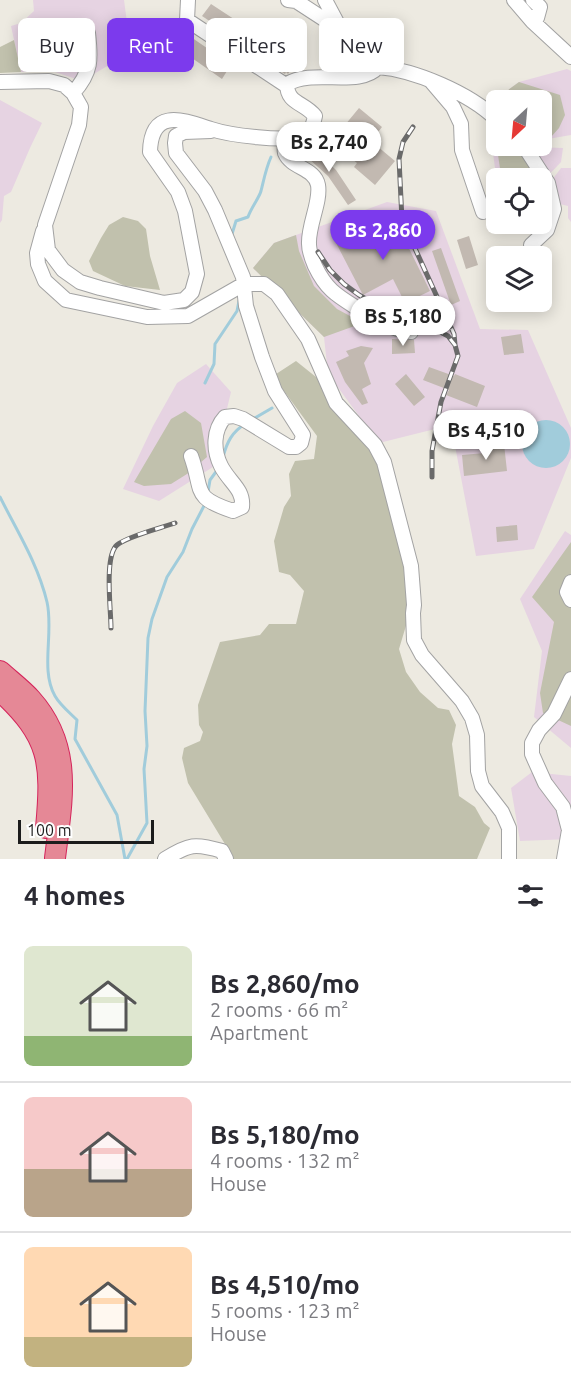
<!DOCTYPE html>
<meta charset="utf-8">
<style>
:root{--surface:#fff;--page:#f2f2f3;--text:#2b2b33;--muted:#7c7c81;--line:#e1e1e2;--accent:#7c3aed}
body{margin:0;font-family:Ubuntu,sans-serif;background:var(--page);color:var(--text);height:100vh;display:flex;flex-direction:column;font-size:22px;white-space:nowrap}
*{box-sizing:border-box;margin:0}
p{font-size:20px;color:var(--muted)}
.icon{flex:none;width:33px;height:33px;fill:none;stroke:currentColor;stroke-width:2;stroke-linecap:round;stroke-linejoin:round}
.map{position:relative;height:859px;overflow:hidden}
.panel{display:flex;flex-direction:column;background:var(--surface);flex:1}
.panel>*{flex:none}
.guide{position:absolute;left:18px;top:18px;width:536px;height:54px;display:flex;gap:12px}
.needle{width:39px;rotate:206deg}
.controls{position:absolute;left:486px;top:90px;display:grid;gap:12px}
.controls a{display:grid;place-items:center;width:66px;height:66px;border-radius:9px;background:var(--surface);box-shadow:0 3px 15px #0003;font-size:30px}
.scale{position:absolute;left:18px;bottom:15px;width:136px;box-sizing:border-box;padding-left:6px;border:3px solid #1c1c1c;border-top:0;font-size:16px;line-height:21px;white-space:nowrap;color:#1c1c1c;-webkit-text-stroke:4px #fff;paint-order:stroke}
.price{position:absolute;translate:-50% -51px;padding:0 14px;border-radius:21px;background:#fff;color:#222;font-size:20px;line-height:39px;filter:drop-shadow(0 2px 3px #0008)}
.price::after{content:'';position:absolute;left:50%;top:36px;width:18px;height:14px;margin-left:-9px;background:inherit;clip-path:polygon(0 0,100% 0,50% 100%)}
.price.on{background:var(--accent);color:#fff}
ul{padding:0;list-style:none}
li{display:flex;align-items:center;gap:18px;height:150px;padding:0 24px}
li+li{border-top:2px solid var(--line)}
li span{display:grid;place-items:center;flex:none;width:168px;height:120px;border-radius:9px;color:#555}
li>.icon{margin-inline-start:auto}
span .icon{width:72px;height:72px;fill:#fffc;stroke-width:1}
li b{font-size:26px}
h2{display:flex;justify-content:space-between;align-items:center;height:72px;padding:0 24px;font-size:26px}
.pill{padding:0 21px;border-radius:9px;background:var(--surface);box-shadow:0 3px 15px #0003;font-size:21px;line-height:54px}
.pill.on{background:var(--accent);color:#fff}
.map>svg:first-child{display:block}
.industrial{fill:#e6d3e2}
.construction{fill:#c1c1ad}
.water{fill:#a1ccdb}
.lines{fill:none;stroke-linecap:round;stroke-linejoin:round}
.stream{stroke:#a1ccdb;stroke-width:3}
.building{fill:#c2b9b1}
.minor-casing{stroke:#a3a3a3;stroke-width:16}
.highway-casing{stroke:#d5245b;stroke-width:22}
.minor{stroke:#fff;stroke-width:14}
.highway{stroke:#e58896;stroke-width:20}
.rail-casing{stroke:#6a6a6a;stroke-width:5}
.rail{stroke:#fff;stroke-width:3;stroke-dasharray:9;stroke-linecap:butt}
</style>
<div class="map">
<svg width="571" height="859" viewBox="0 0 571 859">
<rect width="100%" height="100%" fill="#edeae1"/>
<path class="industrial" d="M 33,0 L 124,0 L 131,52 L 82,81 L 49,70 L 21,72 L 11,26 L 21,23 L 34,11 Z
M 567,69 L 571,71 L 571,135 L 542,140 L 542,100 L 500,100 L 500,96 L 519,82 Z
M 0,100 L 42,123 L 30,148 L 11,192 L 4,196 L 2,220 L 0,223 Z
M 505,146 L 563,148 L 561,162 L 542,182 L 542,178 L 499,178 L 496,176 L 493,153 Z
M 561,168 L 571,168 L 571,222 L 568,218 L 568,206 L 556,203 L 552,180 Z
M 387,202 L 436,211 L 480,329 L 528,330 L 571,428 L 571,458 L 534,549 L 476,556 L 451,425 L 379,443 L 328,374 L 324,337 L 253,268 L 274,243 Z
M 206,364 L 231,392 L 213,467 L 159,501 L 123,489 L 153,426 L 177,383 Z
M 565,531 L 571,535 L 571,748 L 534,717 L 542,651 L 520,599 Z
M 532,772 L 571,776 L 571,839 L 520,841 L 511,788 Z"/>
<path class="construction" d="M 14,40 L 21,72 L 0,73 L 0,47 Z
M 519,82 L 560,95 L 565,115 L 559,128 L 551,137 L 542,140 L 542,100 L 500,100 L 500,96 Z
M 518,146 L 534,170 L 534,178 L 506,178 L 501,175 L 498,155 Z
M 123,217 L 138,221 L 146,229 L 150,256 L 160,290 L 125,286 L 93,271 L 89,261 L 101,238 L 109,225 Z
M 296,235 L 299,251 L 314,286 L 337,309 L 363,323 L 324,337 L 253,268 L 274,243 Z
M 296,361 L 321,381 L 331,405 L 380,463 L 407,581 L 408,619 L 399,649 L 406,672 L 420,692 L 438,708 L 449,710 L 456,725 L 452,744 L 459,796 L 475,807 L 484,823 L 490,828 L 477,859 L 234,859 L 188,783 L 182,758 L 184,748 L 200,741 L 203,732 L 199,725 L 198,705 L 220,642 L 260,635 L 269,624 L 296,624 L 304,591 L 290,575 L 279,572 L 274,541 L 284,507 L 291,496 L 289,474 L 295,461 L 314,459 L 317,436 L 273,376 Z
M 185,411 L 201,423 L 207,457 L 187,474 L 171,484 L 144,486 L 134,482 L 171,419 Z
M 571,542 L 571,726 L 543,713 L 540,693 L 554,622 L 532,597 Z"/>
<path class="water" d="M522 444a24 24 0 1 1 48 0a24 24 0 1 1-48 0Z"/>
<g class="lines">
<path class="stream" d="M 232,234 L 236,221 L 248,217 C 251,208 259,198 261,191 C 264,179 266,168 271,157
M 205,383 L 214,364 L 215,344 L 237,311 L 239,301
M 253,419 L 272,408
M 223,457 C 227,442 232,432 245,424
M 208,492 L 210,480 L 218,469
M 0,497 C 17,531 38,564 47,602 C 54,632 40,670 55,696 C 60,705 70,713 77,720 L 75,739 L 117,815 L 125,859
M 127,859 L 147,823 L 144,769 L 147,746 L 145,711 L 148,638 L 152,619 L 167,577 L 183,552 L 192,529 L 206,502"/>
</g>
<path class="building" d="M 211,4 L 240,23 L 232,36 L 202,16 Z
M 269,33 L 290,48 L 292,45 L 303,52 L 288,74 L 286,72 L 285,74 L 255,54 Z
M 188,35 L 217,55 L 219,52 L 230,59 L 224,69 L 227,71 L 222,79 L 179,49 Z
M 359,108 L 382,127 L 371,141 L 395,161 L 375,185 L 354,167 L 357,163 L 347,155 L 351,150 L 335,137 Z
M 298,148 L 316,151 L 336,170 L 356,200 L 348,205 L 328,176 L 308,158 L 298,155 Z
M 394,218 L 430,291 L 405,303 L 393,279 L 363,295 L 334,239 L 341,235 L 344,241 Z
M 469,236 L 478,265 L 466,269 L 457,240 Z
M 441,248 L 460,301 L 451,305 L 432,251 Z
M 521,334 L 524,353 L 504,355 L 501,337 Z
M 392,339 L 414,340 L 415,353 L 392,354 Z
M 361,346 L 373,348 L 364,363 L 371,384 L 362,389 L 368,403 L 362,405 L 345,382 L 336,362 L 349,356 L 346,351 Z
M 429,367 L 454,376 L 455,374 L 485,386 L 477,407 L 446,395 L 449,390 L 423,380 Z
M 406,374 L 425,397 L 414,406 L 395,384 Z
M 504,444 L 507,471 L 464,476 L 462,455 L 485,453 L 484,446 Z
M 517,525 L 518,540 L 497,542 L 496,527 Z"/>
<g class="lines">
<defs>
<path id="minor" d="M 188,0 L 187,20 L 287,86
M 288,0 L 296,1 L 339,29
M 514,0 L 532,21 L 571,57
M 532,21 L 537,18 L 540,7 L 533,0
M 378,67 C 415,70 469,93 496,119
M 430,80 L 453,107 L 461,124 L 462,150 L 483,212
M 0,82 L 49,81 L 64,85 L 73,93 L 81,107 L 79,125 L 45,225 L 48,250 L 63,270 L 80,282 L 100,288 L 164,303 L 184,300 L 192,292 L 197,274 L 185,211 L 178,192 L 150,152 C 151,107 183,120 211,129 C 229,135 287,143 304,135 C 312,132 313,124 315,116 C 304,102 287,104 287,84 C 313,68 360,88 378,67 L 376,59 L 352,45 L 341,30 L 325,0
M 73,93 C 92,72 91,59 88,33
M 285,139 C 285,143 284,149 285,153 C 291,168 315,168 318,185 C 321,202 308,225 309,244 C 309,252 312,259 315,266 C 327,291 338,296 360,310 C 377,321 391,329 411,332
M 524,146 L 548,183 L 554,209 L 547,230 L 531,245
M 43,231 L 37,253 L 38,264 L 45,281 L 66,300 L 147,317 L 188,316 L 244,284 L 264,284 L 277,294 L 308,339 L 336,403 L 375,445 L 384,462 L 411,566 L 414,605 L 413,613 L 414,640 L 422,655 L 462,701 L 472,718 L 477,735 L 478,771 L 482,786 L 502,812 L 509,828 L 509,859
M 191,456 C 204,492 191,497 233,511 L 242,507 C 244,489 229,482 221,466 C 213,450 213,430 225,417 L 234,416 L 243,419 L 289,447 L 296,447 L 301,443 L 303,435 L 275,391 L 262,357 L 246,306 L 243,277 L 215,210 L 205,191 L 176,153 L 175,143 L 176,136 L 184,132 L 211,131
M 571,582 L 567,592 L 571,600
M 165,859 C 189,844 195,843 222,851 L 226,859
M 564,859 L 569,830 L 563,807 L 545,783 L 532,754 L 532,743 L 539,730 L 554,714 L 571,679"/>
<path id="highway" d="M 0,671 C 10,680 22,689 31,699 C 74,747 62,800 55,858
M 0,691 C 50,737 52,762 46,828"/>
</defs>
<use href="#minor" class="minor-casing"/>
<use href="#highway" class="highway-casing"/>
<use href="#minor" class="minor"/>
<use href="#highway" class="highway"/>
<defs>
<path id="rail" d="M 413,127 L 403,142 L 399,159 L 402,220 L 454,334 L 455,345
M 318,252 L 330,270 L 344,284 L 359,295 L 392,314 L 433,328 L 448,336 L 455,345 L 458,356 L 441,402 L 432,451 L 432,477
M 111,628 C 111,610 104,556 117,545 C 128,536 161,528 175,523"/>
</defs>
<use href="#rail" class="rail-casing"/>
<use href="#rail" class="rail"/>
</g>
</svg>
<div class="controls">
<a><svg class="needle" viewBox="-14 -14 28 28"><path d="M0-13l5 13h-10z" fill="#e53935"/><path d="M0 13l5-13h-10z" fill="#7c7c81"/></svg></a>
<a><svg class="icon" aria-label="locate" viewBox="0 0 24 24"><circle cx="12" cy="12" r="6"/><path d="M12 2v4M12 18v4M2 12h4M18 12h4"/></svg></a>
<a><svg class="icon" aria-label="layers" viewBox="0 0 24 24"><path d="M12 4l9 5-9 5-9-5zM3 14l9 5 9-5"/></svg></a>
</div>
<div class="scale">100 m</div>
<b class="price" style="left:329px;top:173px">Bs 2,740</b>
<b class="price on" style="left:383px;top:261px">Bs 2,860</b>
<b class="price" style="left:403px;top:347px">Bs 5,180</b>
<b class="price" style="left:486px;top:461px">Bs 4,510</b>
<div class="guide">
<a class="pill">Buy</a>
<a class="pill on">Rent</a>
<a class="pill">Filters</a>
<a class="pill">New</a>
</div>
</div>
<section class="panel">
<h2>4 homes<svg class="icon" aria-label="filters" viewBox="0 0 24 24"><path d="M4 7h16M4 17h16"/><circle cx="9" cy="7" r="2"/><circle cx="15" cy="17" r="2"/></svg></h2>
<ul>
<li><span style="background:linear-gradient(#dfe7d0 75%,#8fb573 0)"><svg class="icon" aria-label="home" viewBox="0 0 24 24"><path d="M3 11l9-7 9 7M6 9v11h12V9"/></svg></span><div><b>Bs 2,860/mo</b><p>2 rooms · 66 m²</p><p>Apartment</p></div></li>
<li><span style="background:linear-gradient(#f6c9c9 60%,#b9a48a 0)"><svg class="icon" aria-label="home" viewBox="0 0 24 24"><path d="M3 11l9-7 9 7M6 9v11h12V9"/></svg></span><div><b>Bs 5,180/mo</b><p>4 rooms · 132 m²</p><p>House</p></div></li>
<li><span style="background:linear-gradient(#ffd9b3 75%,#c2b280 0)"><svg class="icon" aria-label="home" viewBox="0 0 24 24"><path d="M3 11l9-7 9 7M6 9v11h12V9"/></svg></span><div><b>Bs 4,510/mo</b><p>5 rooms · 123 m²</p><p>House</p></div></li>
</ul>
</section>
